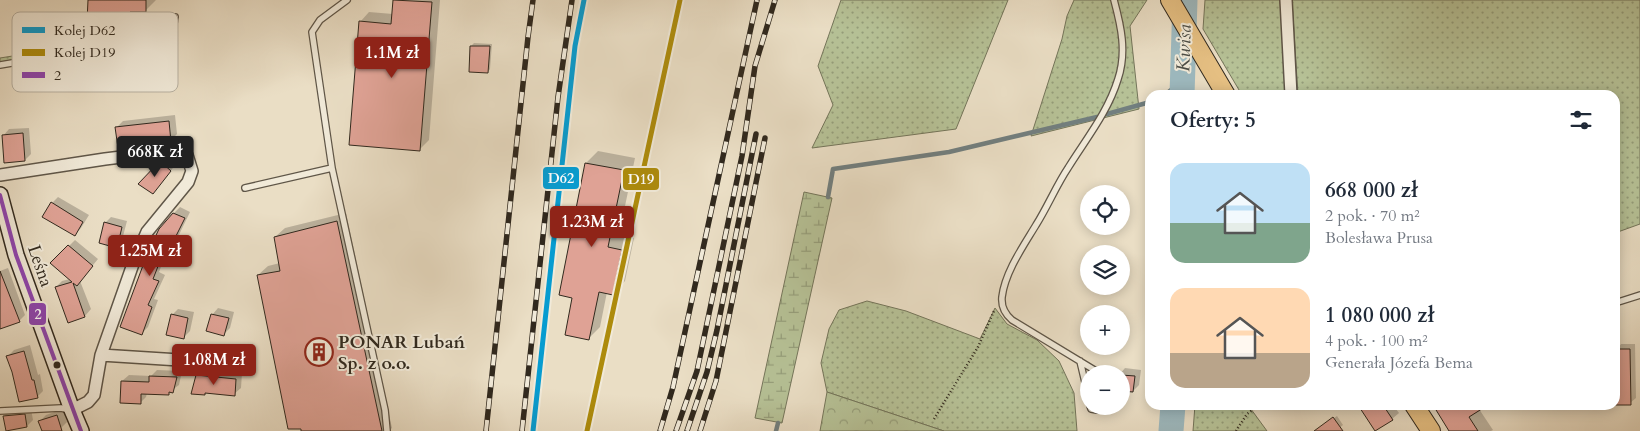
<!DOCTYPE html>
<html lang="pl">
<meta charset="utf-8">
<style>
:root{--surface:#fff;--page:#f6f6f7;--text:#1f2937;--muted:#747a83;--accent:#8f2418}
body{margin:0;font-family:Cardo,serif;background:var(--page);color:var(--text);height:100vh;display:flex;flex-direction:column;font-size:19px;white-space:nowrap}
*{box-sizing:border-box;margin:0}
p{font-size:16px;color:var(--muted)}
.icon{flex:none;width:28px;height:28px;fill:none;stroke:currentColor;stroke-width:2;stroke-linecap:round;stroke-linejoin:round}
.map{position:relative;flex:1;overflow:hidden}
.sheet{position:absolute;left:1145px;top:90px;width:475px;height:320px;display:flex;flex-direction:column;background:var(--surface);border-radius:15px;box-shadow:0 2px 12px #0003}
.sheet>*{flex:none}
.controls{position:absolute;left:1080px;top:185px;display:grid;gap:10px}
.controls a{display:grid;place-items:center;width:50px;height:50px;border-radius:50%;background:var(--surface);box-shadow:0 2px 12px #0003;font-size:25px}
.price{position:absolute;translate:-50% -42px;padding:0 11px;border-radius:5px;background:var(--accent);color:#fff;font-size:16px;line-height:32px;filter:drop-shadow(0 1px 2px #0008)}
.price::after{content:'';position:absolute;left:50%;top:30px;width:15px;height:11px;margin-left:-8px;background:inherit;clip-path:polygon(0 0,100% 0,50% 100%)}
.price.on{background:#222;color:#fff}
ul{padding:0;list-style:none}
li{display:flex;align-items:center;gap:15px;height:125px;padding:0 25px}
li span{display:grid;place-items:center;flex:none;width:140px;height:100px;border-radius:15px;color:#555}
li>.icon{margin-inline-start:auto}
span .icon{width:60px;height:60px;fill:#fffc;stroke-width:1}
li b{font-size:21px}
h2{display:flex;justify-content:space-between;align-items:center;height:60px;padding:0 25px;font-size:21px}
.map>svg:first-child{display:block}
.grass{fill:url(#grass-dots);stroke:#74755a}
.forest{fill:url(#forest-crowns);stroke:#74755a}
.wetland{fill:url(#wetland-marsh);stroke:#74755a}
.shadow{fill:#0003}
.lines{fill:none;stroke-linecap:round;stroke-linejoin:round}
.stream{stroke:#727f7f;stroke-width:4.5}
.river{stroke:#9db9bf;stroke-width:25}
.building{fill:#dfa295;stroke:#31291e}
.service-casing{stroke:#5f5648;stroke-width:8}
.minor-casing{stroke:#5f5648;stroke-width:14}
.secondary-casing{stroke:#31291e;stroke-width:18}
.primary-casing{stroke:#31291e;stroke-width:20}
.path{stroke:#31291e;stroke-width:2.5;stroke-dasharray:1 2.5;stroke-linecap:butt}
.service{stroke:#f1ead9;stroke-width:5.5}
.minor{stroke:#f1ead9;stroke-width:11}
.secondary{stroke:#f1ead9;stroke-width:15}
.primary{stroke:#e5bf82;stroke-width:18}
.rail-casing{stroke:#31291e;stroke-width:5.5}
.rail{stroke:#f1ead9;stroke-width:4;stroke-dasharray:11;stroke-linecap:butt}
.bus-1-casing{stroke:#f1ead9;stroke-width:8}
.bus-1{stroke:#8e44ad;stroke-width:4}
.rail-1-casing{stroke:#f1ead9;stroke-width:9}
.rail-2-casing{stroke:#f1ead9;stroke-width:9}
.rail-1{stroke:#079cd0;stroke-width:5}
.rail-2{stroke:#ad8b0c;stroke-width:5}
.bus-dot{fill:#31291e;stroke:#f1ead9;stroke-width:2}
.labels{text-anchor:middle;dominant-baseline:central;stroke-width:4;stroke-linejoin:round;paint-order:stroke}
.street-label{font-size:18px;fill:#31291e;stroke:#f1ead9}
.poi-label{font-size:18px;font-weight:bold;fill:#31291e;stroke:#f1ead9;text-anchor:start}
.water-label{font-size:19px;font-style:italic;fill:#4c4d46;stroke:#f1ead9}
.key{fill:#f1ead9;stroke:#b7b0a1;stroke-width:1}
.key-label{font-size:14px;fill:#31291e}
.line-badge{stroke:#f1ead9;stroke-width:2}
.badge-label{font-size:14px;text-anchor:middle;font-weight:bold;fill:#fff}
</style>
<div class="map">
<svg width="1640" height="431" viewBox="0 0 1640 431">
<defs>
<pattern id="grass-dots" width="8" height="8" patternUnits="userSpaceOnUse" patternTransform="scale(1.25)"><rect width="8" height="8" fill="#b6c196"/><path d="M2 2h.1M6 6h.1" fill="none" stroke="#959d7a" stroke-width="1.8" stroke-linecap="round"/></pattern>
<pattern id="forest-crowns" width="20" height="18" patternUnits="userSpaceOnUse" patternTransform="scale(1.25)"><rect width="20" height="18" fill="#b6c196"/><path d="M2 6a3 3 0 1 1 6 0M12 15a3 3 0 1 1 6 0" fill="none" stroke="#959d7a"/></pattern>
<pattern id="wetland-marsh" width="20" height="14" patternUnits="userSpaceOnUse" patternTransform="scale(1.25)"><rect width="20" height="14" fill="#b6c196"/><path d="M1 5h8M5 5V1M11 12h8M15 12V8" fill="none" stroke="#959d7a"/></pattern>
</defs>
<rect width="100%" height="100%" fill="#eadec5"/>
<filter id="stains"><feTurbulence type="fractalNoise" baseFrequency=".004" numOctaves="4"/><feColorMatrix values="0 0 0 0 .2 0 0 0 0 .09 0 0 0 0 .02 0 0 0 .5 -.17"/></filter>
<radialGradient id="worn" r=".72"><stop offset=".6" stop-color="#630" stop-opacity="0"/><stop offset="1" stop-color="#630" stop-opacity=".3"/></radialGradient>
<path class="grass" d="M 841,0 L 1008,0 L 956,129 L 812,148 L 833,105 L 818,66 Z
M 1074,0 L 1147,0 L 1130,26 L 1139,109 L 1031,136 L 1062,39 L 1067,16 Z
M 1205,0 L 1280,0 L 1286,95 L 1242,95 L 1203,29 Z
M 1292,0 L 1640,0 L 1640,224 L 1615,233 L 1615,95 L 1298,95 Z
M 157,33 L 156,35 L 0,62 L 0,58 Z
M 867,301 L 906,311 L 980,339 L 995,308 L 1007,324 L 1037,340 L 1059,361 L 1074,393 L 1077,431 L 944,431 L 827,392 L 821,363 L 829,329 L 839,310 Z
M 1195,405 L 1248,405 L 1267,431 L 1193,431 Z"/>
<path class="forest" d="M 827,392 L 944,431 L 820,431 Z"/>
<path class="wetland" d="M 804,192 L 832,198 L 782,423 L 755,418 Z"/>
<path class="shadow" d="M 89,0 L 156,0 L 145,11 L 140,11 L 129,21 Z
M 395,0 L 440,0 L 429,140 L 419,150 L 360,22 L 369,12 L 393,14 Z
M 474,43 L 492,44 L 490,69 L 488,72 L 471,46 Z
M 175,115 L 177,134 L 170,141 L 117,127 L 123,121 Z
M 29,128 L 31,154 L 25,160 L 3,136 L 9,129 Z
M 598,151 L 635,158 L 619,235 L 634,238 L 625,281 L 613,294 L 607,292 L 600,327 L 588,339 L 574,297 L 560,294 L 586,163 Z
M 167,155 L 176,164 L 159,186 L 160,161 Z
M 58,197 L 89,215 L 81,228 L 74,235 L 52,203 Z
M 180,207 L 190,212 L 176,241 L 169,246 L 159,272 L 165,275 L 154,299 L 158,300 L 148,327 L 142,333 L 122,326 L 174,213 Z
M 346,213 L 392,428 L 389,431 L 303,431 L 258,275 L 268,266 L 280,263 L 275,237 L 285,228 Z
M 111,217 L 127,221 L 122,240 L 116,246 L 105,223 Z
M 75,240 L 98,259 L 80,281 L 91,309 L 85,316 L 56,287 L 62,281 L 70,279 L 52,263 Z
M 8,268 L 25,315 L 19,321 L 0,328 L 0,271 Z
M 218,308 L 234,312 L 230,328 L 224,334 L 212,315 Z
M 178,309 L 194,312 L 190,331 L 184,337 L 172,315 Z
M 1621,344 L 1635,344 L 1636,398 L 1630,403 L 1615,372 L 1615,352 Z
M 30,345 L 38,375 L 40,374 L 43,391 L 37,397 L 8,356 L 14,350 Z
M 1125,368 L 1141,370 L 1139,385 L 1133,391 L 1121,390 L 1121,374 L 1120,374 Z
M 157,370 L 182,371 L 179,385 L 168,393 L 147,393 L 146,397 L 140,403 L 122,381 L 129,375 L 151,376 Z
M 203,370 L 242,373 L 241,388 L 234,394 L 207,392 L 205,394 L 197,376 Z
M 1360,405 L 1393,405 L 1399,413 L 1392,419 Z
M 1435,405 L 1486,405 L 1479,409 L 1493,430 L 1491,431 L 1450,431 Z
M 31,409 L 33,420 L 27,426 L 4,416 L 10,410 Z
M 63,409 L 67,422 L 61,428 L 52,431 L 43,431 L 40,421 L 46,415 Z
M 1337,416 L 1343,425 L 1335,431 L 1328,431 L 1327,423 Z"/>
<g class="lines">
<path class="stream" d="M 1165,95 L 1183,80
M 1107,114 L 1150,102
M 828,197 L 833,169 L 949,152 L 1097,117
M 776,431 L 778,423"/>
<path class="river" d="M 1182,95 L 1185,0
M 1171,431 L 1173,405"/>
</g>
<path class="building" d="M 88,0 L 146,0 L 146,12 L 130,12 L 130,22 L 87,21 Z
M 393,0 L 432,2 L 420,151 L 349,145 L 359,21 L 391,24 Z
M 470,46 L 490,46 L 488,73 L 469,72 Z
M 169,121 L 171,142 L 118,148 L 115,127 Z
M 23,133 L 25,161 L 4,163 L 2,135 Z
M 160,161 L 171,171 L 153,194 L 138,184 Z
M 585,163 L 624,170 L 608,247 L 622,250 L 613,295 L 599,292 L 589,340 L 565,335 L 572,298 L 559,295 Z
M 51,202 L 83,222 L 75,236 L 42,217 Z
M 173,213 L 185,218 L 170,248 L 166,246 L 153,279 L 159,281 L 148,305 L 152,307 L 142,335 L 120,327 L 148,252 L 159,229 Z
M 337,221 L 382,431 L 301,431 L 301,429 L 288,429 L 257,275 L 280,271 L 274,237 Z
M 104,222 L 122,227 L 117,248 L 99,243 Z
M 68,245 L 93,266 L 77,286 L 73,283 L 85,317 L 68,323 L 55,287 L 72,282 L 50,263 Z
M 0,271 L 20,322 L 0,329 Z
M 171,314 L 188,318 L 184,339 L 166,335 Z
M 211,314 L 229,318 L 224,336 L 206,331 Z
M 1615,349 L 1630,349 L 1631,405 L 1615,405 Z
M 24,351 L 32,380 L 34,380 L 38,398 L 19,402 L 12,372 L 6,356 Z
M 196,375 L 236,379 L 235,396 L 205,393 L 205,395 L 191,394 Z
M 1121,375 L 1135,376 L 1133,392 L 1121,391 Z
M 149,376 L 177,377 L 173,393 L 169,392 L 169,395 L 141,394 L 141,404 L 120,403 L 121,381 L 149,382 Z
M 1358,405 L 1383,405 L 1393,420 L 1375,431 Z
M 1433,405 L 1488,405 L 1469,417 L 1478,431 L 1449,431 Z
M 25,414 L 27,427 L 6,431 L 3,416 Z
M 57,415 L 62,431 L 42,431 L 38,421 Z
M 1333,417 L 1343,431 L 1314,431 Z"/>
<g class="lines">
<defs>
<path id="service" d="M 0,65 L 159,38 C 170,33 174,30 175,17
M 332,168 L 385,410 L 387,431
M 245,188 L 332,168 L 312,32 L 320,20 L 347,0
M 1615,303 L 1640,295
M 1080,361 L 1089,399
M 1101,374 L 1012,320 C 1005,314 1001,307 1002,297 C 1005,272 1024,245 1036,225 C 1048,206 1056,186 1068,168 C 1086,139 1108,112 1118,79 C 1127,52 1121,26 1114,0
M 1090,406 L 1091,409 L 1097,410 L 1102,406
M 0,411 L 61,408 L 70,410"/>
<path id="minor" d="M 1286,0 L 1291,95
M 0,175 L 105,159 L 170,151 L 180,152 L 187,155 L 192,171 L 188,182 L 147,232 L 133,264 L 101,355 L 94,395 L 88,402 L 72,410
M 101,355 L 242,364"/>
<path id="secondary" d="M 0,195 L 16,255 L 72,410 L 81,431"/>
<path id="primary" d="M 1170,0 L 1226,95
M 1414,405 L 1431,431"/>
</defs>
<use href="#service" class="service-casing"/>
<use href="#minor" class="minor-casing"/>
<use href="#secondary" class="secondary-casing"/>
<use href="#primary" class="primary-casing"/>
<path class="path" d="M 934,419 L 978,347 L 994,311
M 1236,431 L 1247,414 L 1259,405"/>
<use href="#service" class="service"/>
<use href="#minor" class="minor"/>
<use href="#secondary" class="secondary"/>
<use href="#primary" class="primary"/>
<defs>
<path id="rail" d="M 486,431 L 528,37 L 533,0
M 522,431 L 558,97 L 572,0
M 660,431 L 673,387 L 757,0
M 676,431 L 697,371 L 742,156 L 755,66 L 775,0
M 687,431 L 707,372 L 717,330 L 756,134
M 700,431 L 716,381 L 765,138"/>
</defs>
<use href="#rail" class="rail-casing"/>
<use href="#rail" class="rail"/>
<defs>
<path id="bus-1" d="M 0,195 L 16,255 L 81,431"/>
</defs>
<use href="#bus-1" class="bus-1-casing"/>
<use href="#bus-1" class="bus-1"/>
<defs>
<path id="rail-1" d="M 533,431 L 575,46 L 584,0"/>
<path id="rail-2" d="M 587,431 L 680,0"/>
</defs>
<use href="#rail-1" class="rail-1-casing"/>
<use href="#rail-2" class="rail-2-casing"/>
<use href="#rail-1" class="rail-1"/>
<use href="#rail-2" class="rail-2"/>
</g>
<defs>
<symbol id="building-ring" viewBox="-11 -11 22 22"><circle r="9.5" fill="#f1ead9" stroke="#8f2418" stroke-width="1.5"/><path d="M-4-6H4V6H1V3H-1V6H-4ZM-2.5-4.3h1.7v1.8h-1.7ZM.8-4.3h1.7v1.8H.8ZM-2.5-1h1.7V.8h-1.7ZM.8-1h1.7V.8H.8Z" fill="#8f2418"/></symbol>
</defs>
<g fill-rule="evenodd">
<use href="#building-ring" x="303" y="336" width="32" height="32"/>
</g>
<circle class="bus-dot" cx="57" cy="365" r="4.5"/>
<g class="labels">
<g class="street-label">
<text transform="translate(40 266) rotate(71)">Leśna</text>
</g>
<g class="poi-label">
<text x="338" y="342">PONAR Lubań<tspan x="338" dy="21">Sp. z o.o.</tspan></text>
</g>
<g class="water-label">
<text transform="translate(1184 48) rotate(-88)">Kwisa</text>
</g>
</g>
<rect x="12" y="12" width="166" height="80" rx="8" class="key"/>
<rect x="22" y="27" width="23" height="6" fill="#079cd0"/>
<rect x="22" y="49" width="23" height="7" fill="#ad8b0c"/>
<rect x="22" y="72" width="23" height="6" fill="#8e44ad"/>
<g class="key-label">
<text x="54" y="35">Kolej D62</text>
<text x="54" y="57">Kolej D19</text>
<text x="54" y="80">2</text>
</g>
<g class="line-badge">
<rect x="542" y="166" width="38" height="24" rx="5" fill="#079cd0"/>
<rect x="622" y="167" width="38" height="24" rx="5" fill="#ad8b0c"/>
<rect x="28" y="302" width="19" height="24" rx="5" fill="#8e44ad"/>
</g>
<g class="badge-label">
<text x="561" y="183">D62</text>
<text x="641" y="184">D19</text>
<text x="38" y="319">2</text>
</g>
<rect width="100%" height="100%" filter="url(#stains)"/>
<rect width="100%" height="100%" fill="url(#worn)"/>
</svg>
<div class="controls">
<a><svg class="icon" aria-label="locate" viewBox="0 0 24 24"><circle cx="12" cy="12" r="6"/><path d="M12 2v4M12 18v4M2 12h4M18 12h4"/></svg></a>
<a><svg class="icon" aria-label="layers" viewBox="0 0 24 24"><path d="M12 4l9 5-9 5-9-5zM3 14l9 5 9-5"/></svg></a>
<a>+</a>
<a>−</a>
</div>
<b class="price" style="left:392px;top:79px">1.1M zł</b>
<b class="price on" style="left:155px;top:178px">668K zł</b>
<b class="price" style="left:592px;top:248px">1.23M zł</b>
<b class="price" style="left:150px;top:277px">1.25M zł</b>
<b class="price" style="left:214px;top:386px">1.08M zł</b>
<section class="sheet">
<h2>Oferty: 5<svg class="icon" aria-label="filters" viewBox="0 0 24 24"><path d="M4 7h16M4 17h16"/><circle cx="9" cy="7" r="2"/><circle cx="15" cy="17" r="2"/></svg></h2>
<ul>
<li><span style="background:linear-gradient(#bfe0f5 60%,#7fa58c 0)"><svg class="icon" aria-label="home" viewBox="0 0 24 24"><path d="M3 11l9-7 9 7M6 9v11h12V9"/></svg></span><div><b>668 000 zł</b><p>2 pok. · 70 m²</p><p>Bolesława Prusa</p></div></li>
<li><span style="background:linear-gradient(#ffd9b3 65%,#b9a48a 0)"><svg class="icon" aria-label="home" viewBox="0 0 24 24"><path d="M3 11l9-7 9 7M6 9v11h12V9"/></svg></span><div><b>1 080 000 zł</b><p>4 pok. · 100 m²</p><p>Generała Józefa Bema</p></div></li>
</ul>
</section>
</div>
